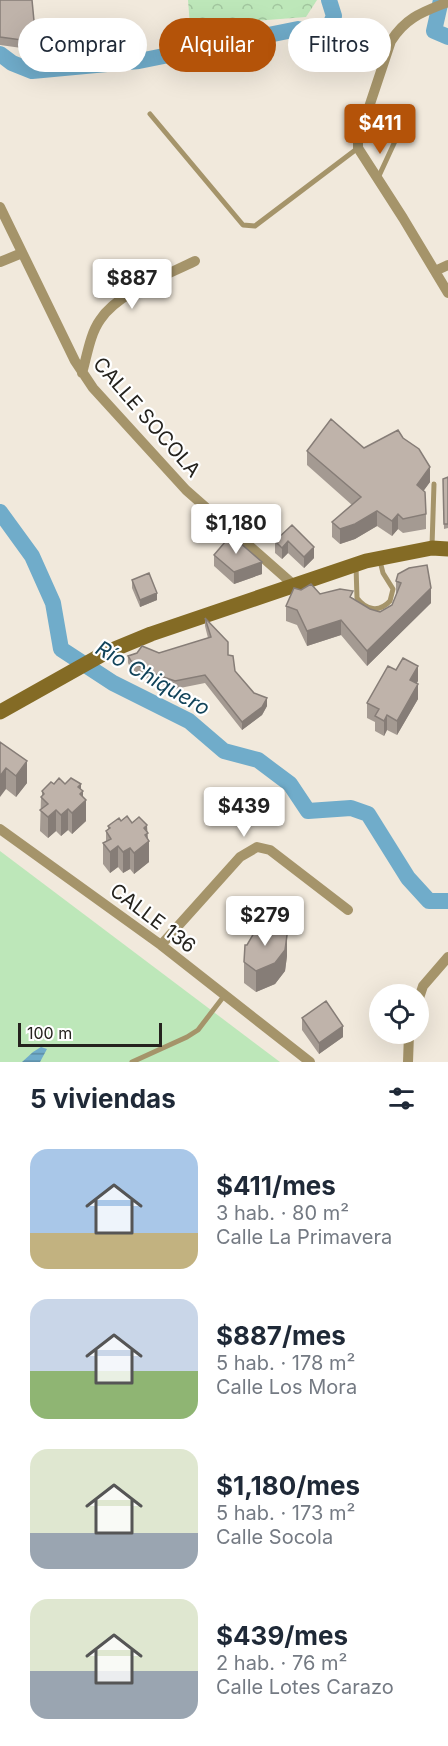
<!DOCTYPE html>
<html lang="es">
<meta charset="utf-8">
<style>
:root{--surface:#fff;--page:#f2f2f3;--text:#1f2937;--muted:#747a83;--accent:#b45309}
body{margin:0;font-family:Inter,sans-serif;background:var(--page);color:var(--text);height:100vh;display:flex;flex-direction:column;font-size:22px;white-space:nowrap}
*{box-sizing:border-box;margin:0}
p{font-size:20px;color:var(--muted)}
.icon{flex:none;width:33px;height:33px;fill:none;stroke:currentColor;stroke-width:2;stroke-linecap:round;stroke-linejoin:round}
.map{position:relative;height:1062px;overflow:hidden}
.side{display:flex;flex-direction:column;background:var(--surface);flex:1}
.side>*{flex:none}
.banner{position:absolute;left:18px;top:18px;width:412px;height:54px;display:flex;gap:12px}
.buttons{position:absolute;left:369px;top:984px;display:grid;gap:12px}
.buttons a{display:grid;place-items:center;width:60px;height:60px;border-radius:50%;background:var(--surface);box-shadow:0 6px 24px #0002;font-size:30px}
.scale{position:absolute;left:18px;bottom:15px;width:144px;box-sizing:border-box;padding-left:6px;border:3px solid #25231e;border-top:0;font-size:16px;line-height:21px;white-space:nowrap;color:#25231e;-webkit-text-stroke:4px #fff;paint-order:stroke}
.price{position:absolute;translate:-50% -51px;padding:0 14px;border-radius:6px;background:#fff;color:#222;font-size:20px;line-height:39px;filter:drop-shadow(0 2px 3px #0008)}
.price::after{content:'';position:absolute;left:50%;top:36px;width:18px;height:14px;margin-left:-9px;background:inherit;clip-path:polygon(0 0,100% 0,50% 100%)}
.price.current{background:var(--accent);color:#fff}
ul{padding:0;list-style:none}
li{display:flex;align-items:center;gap:18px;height:150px;padding:0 30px}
li span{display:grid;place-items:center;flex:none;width:168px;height:120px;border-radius:18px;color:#555}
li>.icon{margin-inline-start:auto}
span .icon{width:72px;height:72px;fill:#fffc;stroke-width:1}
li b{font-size:26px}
h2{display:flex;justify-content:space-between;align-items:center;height:72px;padding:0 30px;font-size:26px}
.pill{padding:0 21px;border-radius:27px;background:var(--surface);box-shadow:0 6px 24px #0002;font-size:21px;line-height:54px}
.pill.current{background:var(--accent);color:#fff}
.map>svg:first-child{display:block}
.grass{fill:#bde7b9}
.park{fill:url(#park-crowns)}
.water{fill:url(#water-rules)}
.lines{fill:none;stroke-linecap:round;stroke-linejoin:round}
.river{stroke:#70acca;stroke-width:16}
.service{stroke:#a5946a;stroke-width:5}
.minor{stroke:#a5946a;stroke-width:10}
.secondary{stroke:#846b25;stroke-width:15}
.wall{fill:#a49a92}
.shaded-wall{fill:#867d77}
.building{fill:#bfb3aa;stroke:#867d77;stroke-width:1.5}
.labels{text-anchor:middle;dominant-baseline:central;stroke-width:4.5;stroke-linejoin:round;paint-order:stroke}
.street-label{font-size:20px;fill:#25231e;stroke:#fff}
.water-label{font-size:21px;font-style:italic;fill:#114359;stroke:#fff}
</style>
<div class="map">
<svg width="448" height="1062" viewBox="0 0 448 1062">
<defs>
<pattern id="park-crowns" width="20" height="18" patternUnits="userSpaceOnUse" patternTransform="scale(1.5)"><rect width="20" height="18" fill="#bde7b9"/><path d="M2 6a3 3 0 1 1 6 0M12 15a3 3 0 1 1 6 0" fill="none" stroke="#a2c69f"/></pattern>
<pattern id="water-rules" width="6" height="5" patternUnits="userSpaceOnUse" patternTransform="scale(1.5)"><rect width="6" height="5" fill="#70acca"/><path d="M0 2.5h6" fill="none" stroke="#5c8ca3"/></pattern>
</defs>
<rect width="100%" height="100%" fill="#f1e9dc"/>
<path class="grass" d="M 0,851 L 280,1062 L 0,1062 Z"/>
<path class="park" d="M 188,0 L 317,0 L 306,17 L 190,26 Z"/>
<path class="water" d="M 41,1047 L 47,1049 L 40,1062 L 22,1062 L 33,1052 Z"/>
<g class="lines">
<path class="river" d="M 441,0 L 434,31 L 448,37
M 0,54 L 12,63 L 32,71 L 139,61 L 298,29 L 324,39 L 334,16 L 329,0
M 0,512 L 32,556 L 53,603 L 61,649 L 113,683 L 189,721 L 224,751 L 258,760 L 290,784 L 308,811 L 351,808 L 368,814 L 408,878 L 429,901 L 448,901"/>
<path class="service" d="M 150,114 L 243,225 L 255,226 L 358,148
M 378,178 L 409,111
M 432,546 L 434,484
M 356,566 L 357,598 C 366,610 379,613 390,601 L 393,589 L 383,573 L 380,561
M 132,1062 L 187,1037 L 198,1030 L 224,996"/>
<path class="minor" d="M 448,2 C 423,12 406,17 391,41 L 358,140 L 358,148 L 403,218 L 448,293
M 0,207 L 75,361 L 93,388 L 186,490 L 295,586
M 0,262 L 22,253
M 435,271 L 448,265
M 82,373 C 87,356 90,334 100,320 C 117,293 167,275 195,261
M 0,829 L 161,945 L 310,1062
M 161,945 L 240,857 L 257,847 L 270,850 L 348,910
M 418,1001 L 423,986 L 448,957
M 408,1062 L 409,1034"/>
<path class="secondary" d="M 0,712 L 105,653 L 151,634 L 366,561 L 432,548 L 448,549"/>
</g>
<path class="wall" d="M 0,0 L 36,42 L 36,50 L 0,45 Z
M 364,448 L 430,482 L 423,491 L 426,514 L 426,529 L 403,533 L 398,529 L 392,536 L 377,526 L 355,539 L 340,544 L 332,537 L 332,522 L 352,505 L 307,465 L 307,451 Z
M 448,477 L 448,528 L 444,529 L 443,479 Z
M 292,525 L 314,558 L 304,568 L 288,553 L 282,559 L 275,553 L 275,541 Z
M 214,555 L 262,574 L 234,584 L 214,566 Z
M 398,574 L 431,603 L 367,666 L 341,635 L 307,646 L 297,625 L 286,621 L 286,606 L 301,590 L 320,594 L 353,598 L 370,609 L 380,612 L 392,605 L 396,595 L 396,581 Z
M 132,580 L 157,600 L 140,607 L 132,588 Z
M 205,618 L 228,655 L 235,671 L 254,693 L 267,706 L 262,715 L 242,730 L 205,683 L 175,689 L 149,680 L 131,669 L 128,663 L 128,656 L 159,653 L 208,638 L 205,626 Z
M 418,681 L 417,683 L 418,699 L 397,735 L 387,730 L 384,736 L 375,731 L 375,722 L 367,718 L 367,703 Z
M 0,742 L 27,783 L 16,797 L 6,789 Z
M 54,784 L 65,784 L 81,789 L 83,797 L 86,821 L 72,834 L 68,830 L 61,836 L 56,831 L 48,838 L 40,831 L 41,797 L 42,796 L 42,791 Z
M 121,821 L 132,823 L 147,832 L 149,862 L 134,874 L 130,869 L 123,873 L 118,867 L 110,873 L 103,864 L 103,843 L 106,842 L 106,831 L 108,829 L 108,826 Z
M 287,956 L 285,971 L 275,984 L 256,992 L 244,983 L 244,962 Z
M 302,1018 L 343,1037 L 319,1054 L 302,1030 Z"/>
<path class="shaded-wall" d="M 430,467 L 430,482 L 417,500 L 417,485 Z
M 377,511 L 377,526 L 355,539 L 340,544 L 340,529 Z
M 398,514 L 398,529 L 392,536 L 392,521 Z
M 288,541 L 288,553 L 282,559 L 282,548 Z
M 314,547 L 314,558 L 304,568 L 304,557 Z
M 262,562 L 262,574 L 234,584 L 234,572 Z
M 431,588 L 431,603 L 367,666 L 367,651 Z
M 157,593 L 157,600 L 140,607 L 140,600 Z
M 341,620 L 341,635 L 307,646 L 307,631 Z
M 418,666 L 418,681 L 410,695 L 410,680 Z
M 418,684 L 418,699 L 397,735 L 397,721 Z
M 267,698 L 267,706 L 262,715 L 242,730 L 242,722 Z
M 387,715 L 387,730 L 384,736 L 384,721 Z
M 27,761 L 27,783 L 16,797 L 16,776 Z
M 6,768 L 6,789 L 0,797 L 0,776 Z
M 81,784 L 81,794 L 83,791 L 83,802 L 86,800 L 86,821 L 72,834 L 72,813 L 78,787 Z
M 68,809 L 68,830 L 61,836 L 61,815 Z
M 56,810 L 56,831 L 48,838 L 48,817 Z
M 147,825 L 148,842 L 149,841 L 149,862 L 134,874 L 134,853 L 144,828 Z
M 118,846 L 118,867 L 110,873 L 110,852 Z
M 130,848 L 130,869 L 123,873 L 123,852 Z
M 287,935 L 287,956 L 285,971 L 275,984 L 256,992 L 256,971 Z
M 343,1026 L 343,1037 L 319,1054 L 319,1043 Z"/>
<path class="building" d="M 0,0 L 32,0 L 36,42 L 0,37 Z
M 331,419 L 364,448 L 398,430 L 403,438 L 419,449 L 430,467 L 417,485 L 425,492 L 426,514 L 403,519 L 398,514 L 392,521 L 377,511 L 355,524 L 340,529 L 332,522 L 361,497 L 307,451 Z
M 448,477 L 448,524 L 444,524 L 443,479 Z
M 292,525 L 314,547 L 304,557 L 288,541 L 282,548 L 275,541 Z
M 231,535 L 262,562 L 234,572 L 214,555 Z
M 427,565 L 431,588 L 367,651 L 341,620 L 307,631 L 297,610 L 286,606 L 294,588 L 301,590 L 311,584 L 320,594 L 340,589 L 353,591 L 350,597 L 370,609 L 380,612 L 392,605 L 401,583 L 396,581 L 398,574 L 409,568 Z
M 149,573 L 157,593 L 140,600 L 132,580 Z
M 205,618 L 228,642 L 228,655 L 233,656 L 235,671 L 254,693 L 267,698 L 262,707 L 242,722 L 205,675 L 175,681 L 149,672 L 131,661 L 128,656 L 137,653 L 142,646 L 159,653 L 211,637 Z
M 403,658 L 418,666 L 410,680 L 418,684 L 397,721 L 387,715 L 384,721 L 375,716 L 379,709 L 367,703 L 388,666 L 396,670 Z
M 0,742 L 27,761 L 16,776 L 6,768 L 0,776 Z
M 59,778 L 65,784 L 71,778 L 81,784 L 78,787 L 83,791 L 80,794 L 86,800 L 72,813 L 68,809 L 61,815 L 56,810 L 48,817 L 40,810 L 48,804 L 41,797 L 44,794 L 42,791 L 51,782 L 54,784 Z
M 127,816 L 132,823 L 139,817 L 147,825 L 144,828 L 148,833 L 145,835 L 149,841 L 134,853 L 130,848 L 123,852 L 118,846 L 110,852 L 103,843 L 111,839 L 106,831 L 110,828 L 108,826 L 119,818 L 121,821 Z
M 267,921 L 287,935 L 285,950 L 275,963 L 256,971 L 244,962 L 245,945 L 247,945 L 258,926 Z
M 326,1001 L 343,1026 L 319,1043 L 302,1018 Z"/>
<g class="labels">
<g class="street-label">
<text transform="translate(147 417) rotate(49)">CALLE SOCOLA</text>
<text transform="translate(153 918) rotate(37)">CALLE 136</text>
</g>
<g class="water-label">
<text transform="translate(153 678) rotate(30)">Río Chiquero</text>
</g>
</g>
</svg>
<div class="buttons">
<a><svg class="icon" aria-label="locate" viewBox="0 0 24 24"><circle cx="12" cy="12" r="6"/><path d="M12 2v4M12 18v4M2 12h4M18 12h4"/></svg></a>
</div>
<div class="scale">100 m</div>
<b class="price current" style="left:380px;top:155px">$411</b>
<b class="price" style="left:132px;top:310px">$887</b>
<b class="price" style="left:236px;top:555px">$1,180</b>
<b class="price" style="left:244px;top:838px">$439</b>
<b class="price" style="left:265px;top:947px">$279</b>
<div class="banner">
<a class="pill">Comprar</a>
<a class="pill current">Alquilar</a>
<a class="pill">Filtros</a>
</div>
</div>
<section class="side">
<h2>5 viviendas<svg class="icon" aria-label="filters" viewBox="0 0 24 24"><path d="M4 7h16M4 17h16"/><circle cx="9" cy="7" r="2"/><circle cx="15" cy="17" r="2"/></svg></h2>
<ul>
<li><span style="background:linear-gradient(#a9c7e8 70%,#c2b280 0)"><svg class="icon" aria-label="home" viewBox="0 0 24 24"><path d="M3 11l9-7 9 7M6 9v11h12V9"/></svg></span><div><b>$411/mes</b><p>3 hab. · 80 m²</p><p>Calle La Primavera</p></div></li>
<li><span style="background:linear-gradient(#c9d6e8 60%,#8fb573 0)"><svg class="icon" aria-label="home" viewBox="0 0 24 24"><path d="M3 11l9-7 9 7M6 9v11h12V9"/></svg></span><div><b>$887/mes</b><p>5 hab. · 178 m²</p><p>Calle Los Mora</p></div></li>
<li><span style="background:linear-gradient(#dfe7d0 70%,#9aa5b1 0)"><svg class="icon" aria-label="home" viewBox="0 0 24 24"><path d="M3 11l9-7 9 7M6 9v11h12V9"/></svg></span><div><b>$1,180/mes</b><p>5 hab. · 173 m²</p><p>Calle Socola</p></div></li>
<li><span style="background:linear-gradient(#dfe7d0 60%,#9aa5b1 0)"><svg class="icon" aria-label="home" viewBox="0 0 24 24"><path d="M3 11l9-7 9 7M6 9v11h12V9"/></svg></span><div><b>$439/mes</b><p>2 hab. · 76 m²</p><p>Calle Lotes Carazo</p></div></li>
</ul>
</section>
